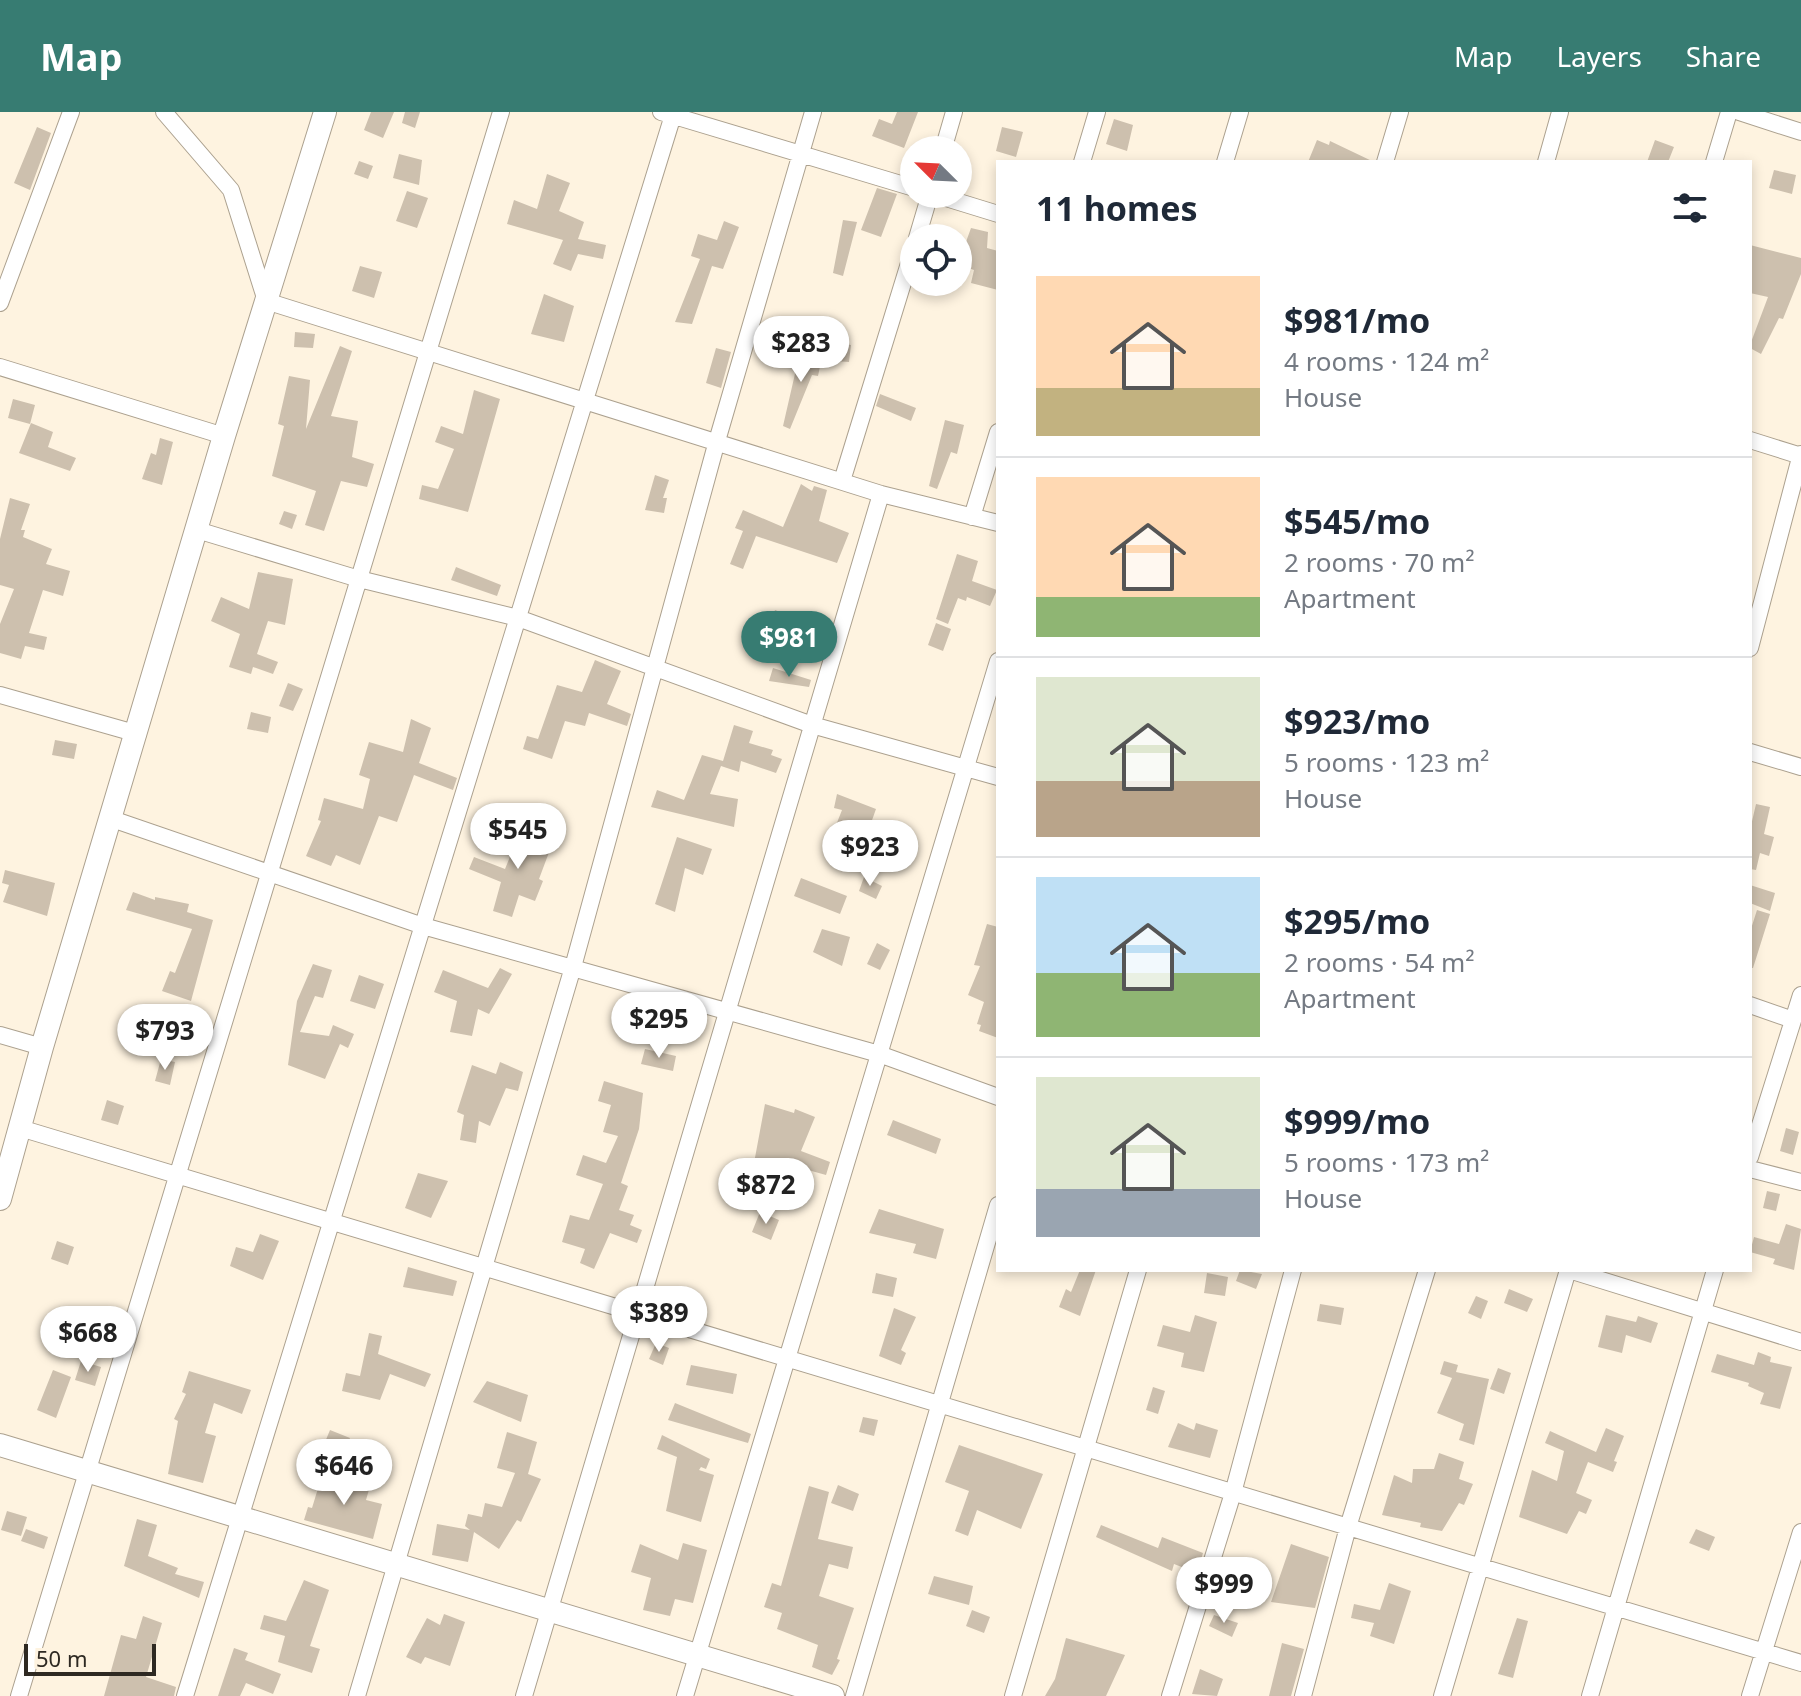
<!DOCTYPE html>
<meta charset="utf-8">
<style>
:root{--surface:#fff;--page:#f2f2f3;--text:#1f2937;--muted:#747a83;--line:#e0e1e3;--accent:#377c72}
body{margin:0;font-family:"Noto Sans",sans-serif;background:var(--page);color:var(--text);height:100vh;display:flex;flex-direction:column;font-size:30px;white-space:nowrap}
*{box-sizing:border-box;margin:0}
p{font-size:26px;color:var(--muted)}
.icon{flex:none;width:44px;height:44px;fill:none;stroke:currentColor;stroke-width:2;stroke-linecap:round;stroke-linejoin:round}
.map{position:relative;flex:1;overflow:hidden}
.panel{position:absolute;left:996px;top:48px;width:756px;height:1112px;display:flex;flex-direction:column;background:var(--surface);border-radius:0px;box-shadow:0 4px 12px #0003}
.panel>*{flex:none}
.needle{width:52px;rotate:294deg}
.controls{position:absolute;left:900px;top:24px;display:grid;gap:16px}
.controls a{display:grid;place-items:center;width:72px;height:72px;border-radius:50%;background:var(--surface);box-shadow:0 4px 12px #0003;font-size:40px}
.scale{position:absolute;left:24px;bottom:20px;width:132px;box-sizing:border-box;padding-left:8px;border:4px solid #2e2922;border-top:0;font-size:22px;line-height:28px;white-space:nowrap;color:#2e2922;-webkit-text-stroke:6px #fef3e0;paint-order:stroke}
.price{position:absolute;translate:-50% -68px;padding:0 18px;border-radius:28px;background:#fff;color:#222;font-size:26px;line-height:52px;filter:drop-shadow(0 2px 4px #0008)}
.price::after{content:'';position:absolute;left:50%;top:48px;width:24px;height:18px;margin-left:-12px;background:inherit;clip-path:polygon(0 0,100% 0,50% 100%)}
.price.selected{background:var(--accent);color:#fff}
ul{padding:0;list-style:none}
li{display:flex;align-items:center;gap:24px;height:200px;padding:0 40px}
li+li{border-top:2px solid var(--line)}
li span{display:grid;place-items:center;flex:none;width:224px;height:160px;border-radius:0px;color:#555}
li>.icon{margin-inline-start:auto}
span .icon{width:96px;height:96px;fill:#fffc;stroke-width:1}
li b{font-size:34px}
h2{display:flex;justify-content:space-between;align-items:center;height:96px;padding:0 40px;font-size:34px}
header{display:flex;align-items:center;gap:48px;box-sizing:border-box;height:112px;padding:0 40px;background:var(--accent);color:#fff}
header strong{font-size:38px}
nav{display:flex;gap:44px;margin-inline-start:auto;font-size:28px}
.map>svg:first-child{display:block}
.building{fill:#cdc0ae}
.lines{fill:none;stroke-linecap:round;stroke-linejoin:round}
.street-casing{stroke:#aca18f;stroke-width:18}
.secondary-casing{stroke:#aca18f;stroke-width:24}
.street{stroke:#fff;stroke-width:16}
.secondary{stroke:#fff;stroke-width:22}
</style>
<header>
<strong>Map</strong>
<nav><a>Map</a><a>Layers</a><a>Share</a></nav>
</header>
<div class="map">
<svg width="1801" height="1584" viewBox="0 0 1801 1584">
<rect width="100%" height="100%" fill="#fef3e0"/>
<path class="building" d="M 371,0 L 394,0 L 383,26 L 364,18 Z
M 405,0 L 420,0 L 415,16 L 402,11 Z
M 897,0 L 918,0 L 904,36 L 872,24 L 879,7 L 892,12 Z
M 1114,7 L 1133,13 L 1127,39 L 1106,32 Z
M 37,15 L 51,21 L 30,78 L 14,71 Z
M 1002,15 L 1023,20 L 1016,45 L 996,39 Z
M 1317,28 L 1329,33 L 1330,29 L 1374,50 L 1308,50 Z
M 1655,28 L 1674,35 L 1668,50 L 1647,50 Z
M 399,42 L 422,48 L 419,73 L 393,66 Z
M 359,49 L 373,54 L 368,67 L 354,62 Z
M 1774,58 L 1796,63 L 1792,82 L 1769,76 Z
M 547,62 L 570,71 L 559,99 L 584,110 L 578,127 L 606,133 L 603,147 L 578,142 L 571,159 L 553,152 L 563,128 L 507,112 L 514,88 L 537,97 Z
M 877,76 L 897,82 L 881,125 L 861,118 Z
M 407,79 L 428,86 L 417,116 L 396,109 Z
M 843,108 L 857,110 L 843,164 L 833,161 Z
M 724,109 L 739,115 L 723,157 L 712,154 L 692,212 L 675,210 L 700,147 L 691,144 L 698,122 L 717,128 Z
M 971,116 L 988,120 L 987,136 L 998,139 L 998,178 L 971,171 L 974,158 L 958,152 Z
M 1750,133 L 1801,146 L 1801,162 L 1783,207 L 1779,206 L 1761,242 L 1750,236 L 1750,233 L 1768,185 L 1750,181 Z
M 360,154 L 382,160 L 374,186 L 352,179 Z
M 544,182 L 574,194 L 564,230 L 531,222 Z
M 295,220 L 315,222 L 313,236 L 294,235 Z
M 838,231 L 851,233 L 849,250 L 835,249 Z
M 340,234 L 352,239 L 331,304 L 358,309 L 352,345 L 374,352 L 367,375 L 341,369 L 324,419 L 305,413 L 316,379 L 272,364 L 284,314 L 278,312 L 289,264 L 310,268 L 306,317 Z
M 716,236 L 731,240 L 721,276 L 706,271 Z
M 800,240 L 822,245 L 818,264 L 812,263 L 790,317 L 783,314 Z
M 474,278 L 500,287 L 468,400 L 419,387 L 422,373 L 438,377 L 454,337 L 435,330 L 441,314 L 463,322 Z
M 880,282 L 916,296 L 911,309 L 876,294 Z
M 13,287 L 35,293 L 30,312 L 8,306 Z
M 945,308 L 964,313 L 957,342 L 951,340 L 937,377 L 929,374 Z
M 31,311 L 53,320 L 48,335 L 76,346 L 70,359 L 19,341 Z
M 160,326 L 173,330 L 162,373 L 142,367 L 151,341 L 156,343 Z
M 655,363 L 669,368 L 663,386 L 667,386 L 664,401 L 645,398 Z
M 801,372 L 812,379 L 814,374 L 827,378 L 819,409 L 849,421 L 837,451 L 756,424 L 743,457 L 730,452 L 743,419 L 735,416 L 743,398 L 783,415 Z
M 10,386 L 30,392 L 21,418 L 25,418 L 23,425 L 52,437 L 46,452 L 70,459 L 63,484 L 43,478 L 29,521 L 47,525 L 44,538 L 25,534 L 21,547 L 0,541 L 0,512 L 14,477 L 0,473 L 0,427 Z
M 284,399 L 297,403 L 292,417 L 279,412 Z
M 957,442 L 978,449 L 972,469 L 997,478 L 990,494 L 967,485 L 966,489 L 958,486 L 948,512 L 936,507 Z
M 456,455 L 501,473 L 497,484 L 451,468 Z
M 258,460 L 293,467 L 285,513 L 268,509 L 257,542 L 278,550 L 273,562 L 253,555 L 251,562 L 229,555 L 240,522 L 211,509 L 221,485 L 249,497 Z
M 775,498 L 801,508 L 796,521 L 770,511 Z
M 936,511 L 951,517 L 943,539 L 928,533 Z
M 595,548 L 621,559 L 607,592 L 631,602 L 627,614 L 589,601 L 585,614 L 565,609 L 552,647 L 523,637 L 527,624 L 538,627 L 557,573 L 582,580 Z
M 773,556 L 811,568 L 809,575 L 769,569 Z
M 288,571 L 303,577 L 293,599 L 279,594 Z
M 251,600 L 271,605 L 268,621 L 247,617 Z
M 411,607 L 431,616 L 419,651 L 457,666 L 453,678 L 414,663 L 397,710 L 379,704 L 360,753 L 336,743 L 331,754 L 306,744 L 321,709 L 318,708 L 324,686 L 363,697 L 370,667 L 359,663 L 369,630 L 403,640 Z
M 734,613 L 753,619 L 749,631 L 773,638 L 771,643 L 782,647 L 776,661 L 741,649 L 739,660 L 721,654 L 710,682 L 738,687 L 734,715 L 651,695 L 657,678 L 684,688 L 702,643 L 723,649 Z
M 55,628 L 77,632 L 74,647 L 52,643 Z
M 837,682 L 876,697 L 860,742 L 829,731 L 842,698 L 834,696 Z
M 1756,692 L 1770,695 L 1764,722 L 1774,725 L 1769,744 L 1760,741 L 1756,758 L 1750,757 L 1750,718 Z
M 522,715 L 554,727 L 539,767 L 543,769 L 535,789 L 519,783 L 512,805 L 493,799 L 501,770 L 469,757 L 474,745 L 505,757 Z
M 677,725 L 712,737 L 703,763 L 685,756 L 675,800 L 655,792 Z
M 5,758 L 55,771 L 47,804 L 3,790 L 9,773 L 2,771 Z
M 864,765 L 882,774 L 876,787 L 859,779 Z
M 801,766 L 847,784 L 840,802 L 794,784 Z
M 1750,773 L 1775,781 L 1770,799 L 1750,791 Z
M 133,780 L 155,788 L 155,785 L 189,792 L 187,800 L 213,808 L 191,889 L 162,879 L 170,859 L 175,861 L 192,817 L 126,798 Z
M 1757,798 L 1770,802 L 1753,856 L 1750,856 L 1750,820 Z
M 987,812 L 998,815 L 998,926 L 979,919 L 981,913 L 977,912 L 984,890 L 968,883 L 980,854 L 974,853 Z
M 822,817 L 850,825 L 842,854 L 813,840 Z
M 877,831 L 890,838 L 880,858 L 867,852 Z
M 313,852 L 332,858 L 323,886 L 315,884 L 300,920 L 329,924 L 333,913 L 354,922 L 348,936 L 340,932 L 325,967 L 288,953 L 297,889 Z
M 500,856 L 512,862 L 489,902 L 478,897 L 472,924 L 450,920 L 457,889 L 434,880 L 443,858 L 488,876 Z
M 359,863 L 384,872 L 375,897 L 350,889 Z
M 645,937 L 676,944 L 673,959 L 641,952 Z
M 161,947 L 175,950 L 170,973 L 155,969 Z
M 500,950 L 523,960 L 518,979 L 506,976 L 490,1014 L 479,1009 L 476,1031 L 460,1028 L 464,1003 L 457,1000 L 472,953 L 496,962 Z
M 604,969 L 643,981 L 639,1017 L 621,1071 L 628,1074 L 619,1098 L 634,1103 L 630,1113 L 642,1118 L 637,1131 L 610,1121 L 594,1157 L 580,1151 L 585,1137 L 562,1130 L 570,1103 L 589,1108 L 603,1072 L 576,1063 L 583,1043 L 606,1051 L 618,1024 L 603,1020 L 611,993 L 598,989 Z
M 107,988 L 124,994 L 118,1013 L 101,1008 Z
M 765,992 L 794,1001 L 795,997 L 815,1005 L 801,1039 L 830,1050 L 826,1063 L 808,1058 L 800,1074 L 754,1051 Z
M 893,1008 L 941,1027 L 936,1042 L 887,1023 Z
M 1786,1016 L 1799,1020 L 1793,1043 L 1780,1039 Z
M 418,1061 L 448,1069 L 431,1106 L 405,1096 Z
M 1767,1079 L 1780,1082 L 1776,1099 L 1763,1096 Z
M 879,1097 L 944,1117 L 936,1147 L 913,1141 L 916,1132 L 869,1121 Z
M 760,1100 L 779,1108 L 771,1128 L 752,1120 Z
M 1786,1112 L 1801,1117 L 1794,1158 L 1773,1152 L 1775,1147 L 1750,1140 L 1754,1125 L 1779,1132 Z
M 260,1122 L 279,1129 L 263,1168 L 230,1154 L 236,1135 L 253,1140 Z
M 57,1129 L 74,1135 L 68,1153 L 51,1147 Z
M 408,1155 L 457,1169 L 453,1184 L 403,1175 Z
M 1080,1158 L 1096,1158 L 1080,1204 L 1059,1195 L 1066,1177 L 1071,1180 Z
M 1240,1158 L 1262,1162 L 1256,1177 L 1236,1169 Z
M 876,1161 L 897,1166 L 893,1185 L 872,1181 Z
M 1207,1161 L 1228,1165 L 1225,1184 L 1204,1181 Z
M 1509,1177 L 1533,1187 L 1527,1200 L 1504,1191 Z
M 1476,1184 L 1488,1189 L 1481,1207 L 1468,1201 Z
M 1320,1192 L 1344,1196 L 1341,1213 L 1317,1209 Z
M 894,1196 L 916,1205 L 901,1238 L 906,1241 L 901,1253 L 879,1244 Z
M 1195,1203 L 1217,1210 L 1204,1260 L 1181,1255 L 1184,1241 L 1157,1234 L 1163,1213 L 1190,1220 Z
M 1606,1203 L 1636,1210 L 1638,1204 L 1658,1211 L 1651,1231 L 1626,1223 L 1622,1241 L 1598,1235 Z
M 369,1221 L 382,1224 L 378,1242 L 431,1262 L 425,1275 L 390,1262 L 380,1288 L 342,1279 L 346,1261 L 360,1264 Z
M 656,1231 L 669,1236 L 663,1253 L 649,1247 Z
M 1758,1240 L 1771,1245 L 1770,1250 L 1792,1255 L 1780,1297 L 1760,1292 L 1764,1281 L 1748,1274 L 1749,1271 L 1711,1260 L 1717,1242 L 1754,1253 Z
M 81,1249 L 101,1255 L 95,1274 L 75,1268 Z
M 1444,1249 L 1458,1253 L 1456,1260 L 1489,1267 L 1474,1333 L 1459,1328 L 1464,1312 L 1437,1301 L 1452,1266 L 1440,1262 Z
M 691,1253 L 737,1262 L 733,1282 L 686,1273 Z
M 1498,1256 L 1511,1261 L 1504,1282 L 1490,1277 Z
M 53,1258 L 71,1265 L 56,1306 L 37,1298 Z
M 189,1259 L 251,1278 L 242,1302 L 214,1291 L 205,1321 L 216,1324 L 203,1371 L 168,1362 L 178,1309 L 174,1307 L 186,1282 L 182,1280 Z
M 487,1269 L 528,1283 L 521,1310 L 473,1290 Z
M 1153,1275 L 1165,1279 L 1158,1302 L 1146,1298 Z
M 675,1291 L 751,1322 L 748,1331 L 668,1308 Z
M 863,1305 L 878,1308 L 874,1324 L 859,1320 Z
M 1178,1311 L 1194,1318 L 1196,1311 L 1218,1318 L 1210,1346 L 1168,1335 Z
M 1606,1316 L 1624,1324 L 1614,1349 L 1617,1350 L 1613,1360 L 1588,1350 L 1576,1381 L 1592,1388 L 1586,1402 L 1579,1399 L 1567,1422 L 1519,1405 L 1532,1358 L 1557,1369 L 1564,1339 L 1545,1331 L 1550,1319 L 1596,1340 Z
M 330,1318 L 350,1326 L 338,1355 L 318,1347 Z
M 507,1320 L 537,1330 L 528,1362 L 541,1367 L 521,1410 L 517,1408 L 499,1437 L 474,1420 L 468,1450 L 432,1443 L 437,1412 L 470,1418 L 465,1414 L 468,1402 L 482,1405 L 485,1391 L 502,1395 L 515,1361 L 497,1356 Z
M 662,1323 L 710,1347 L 706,1357 L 701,1355 L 699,1358 L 714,1363 L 701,1410 L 666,1399 L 677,1345 L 657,1337 Z
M 959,1333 L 1043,1362 L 1021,1417 L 977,1398 L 968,1424 L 955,1419 L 969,1379 L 945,1370 Z
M 1439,1341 L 1464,1350 L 1459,1367 L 1473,1372 L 1464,1393 L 1459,1391 L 1442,1419 L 1420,1415 L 1421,1411 L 1382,1403 L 1394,1363 L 1412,1371 L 1413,1357 L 1434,1357 Z
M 323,1360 L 370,1374 L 366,1388 L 382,1392 L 373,1427 L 304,1408 L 308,1395 L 312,1396 Z
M 838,1373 L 859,1382 L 853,1399 L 831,1391 Z
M 809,1374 L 829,1380 L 818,1427 L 853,1435 L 848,1457 L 829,1452 L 819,1484 L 854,1496 L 837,1547 L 840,1548 L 832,1563 L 812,1555 L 818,1533 L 777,1517 L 782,1501 L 764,1495 L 772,1471 L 781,1474 Z
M 7,1399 L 27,1405 L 21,1424 L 1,1418 Z
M 137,1407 L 157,1413 L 148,1444 L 178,1456 L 175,1462 L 204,1470 L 199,1486 L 124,1454 Z
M 1101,1413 L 1158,1436 L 1162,1425 L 1203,1441 L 1197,1461 L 1174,1452 L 1172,1459 L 1096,1425 Z
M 26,1417 L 48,1425 L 44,1437 L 21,1429 Z
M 1696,1417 L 1715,1425 L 1709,1439 L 1689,1431 Z
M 683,1431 L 707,1438 L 693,1491 L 675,1487 L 670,1504 L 643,1498 L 651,1466 L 631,1460 L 640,1432 L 678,1448 Z
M 1291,1432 L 1329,1445 L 1315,1496 L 1271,1490 Z
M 934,1464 L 973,1474 L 969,1493 L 928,1482 Z
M 304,1468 L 329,1478 L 310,1534 L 320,1537 L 312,1561 L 278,1550 L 285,1524 L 260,1517 L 264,1503 L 286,1509 Z
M 1389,1471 L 1411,1479 L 1394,1532 L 1370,1524 L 1374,1511 L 1351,1506 L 1354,1492 L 1380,1498 Z
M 972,1498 L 990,1505 L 984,1521 L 966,1514 Z
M 444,1502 L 465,1510 L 450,1554 L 425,1545 L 421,1552 L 406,1545 L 427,1506 L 440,1513 Z
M 1214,1503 L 1238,1511 L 1232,1525 L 1209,1514 Z
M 143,1504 L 162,1511 L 146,1565 L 176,1575 L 174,1584 L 104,1584 L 121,1523 L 136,1527 Z
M 1517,1506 L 1528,1509 L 1513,1566 L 1498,1562 Z
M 1066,1526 L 1125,1543 L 1106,1584 L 1045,1584 L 1055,1567 Z
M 1282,1531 L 1304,1537 L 1291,1584 L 1269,1584 Z
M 234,1536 L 248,1541 L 245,1548 L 281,1562 L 273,1582 L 246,1571 L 240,1584 L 218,1584 Z
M 1200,1557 L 1223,1567 L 1217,1584 L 1192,1582 Z"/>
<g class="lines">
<defs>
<path id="street" d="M 164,0 L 231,78 L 266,189 L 881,382 L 998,411
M 661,0 L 914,76
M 1739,0 L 1801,20
M 943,38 L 954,0
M 1082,50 L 1097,0
M 1225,50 L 1240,0
M 1385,50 L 1400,0
M 1546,50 L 1560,0
M 1714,50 L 1729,0
M 933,82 L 998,102
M 917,126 L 930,82
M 0,191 L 71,0
M 0,255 L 224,324
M 1750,328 L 1801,344
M 842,369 L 914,135
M 972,405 L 998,320
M 197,418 L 359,467 L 518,506 L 812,613 L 998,665
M 1750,536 L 1801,342
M 0,583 L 138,622
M 1750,640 L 1801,655
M 112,707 L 423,814 L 879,942 L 998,985
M 1750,893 L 1793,908
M 0,923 L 42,935
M 20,1016 L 1801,1551
M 1750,1045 L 1801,883
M 1750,1057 L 1801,1070
M 1569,1158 L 1801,1230
M 19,1584 L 501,0
M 185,1584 L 674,0
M 357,1584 L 573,855 L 717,329 L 813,0
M 524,1584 L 881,382
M 685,1584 L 998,549
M 854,1584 L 998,1093
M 1013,1584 L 1138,1158
M 1170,1584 L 1233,1381 L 1293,1158
M 1303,1584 L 1348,1415 L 1427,1158
M 1442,1584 L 1568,1158
M 1590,1584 L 1715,1158
M 1750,1584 L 1801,1420"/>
<path id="secondary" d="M 0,1087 L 42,935 L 224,324 L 325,0
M 0,1333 L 833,1584"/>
</defs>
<use href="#street" class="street-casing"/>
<use href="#secondary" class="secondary-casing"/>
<use href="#street" class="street"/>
<use href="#secondary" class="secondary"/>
</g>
</svg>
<div class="controls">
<a><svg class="needle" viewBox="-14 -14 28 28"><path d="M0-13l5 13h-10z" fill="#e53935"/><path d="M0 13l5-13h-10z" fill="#747a83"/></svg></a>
<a><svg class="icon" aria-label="locate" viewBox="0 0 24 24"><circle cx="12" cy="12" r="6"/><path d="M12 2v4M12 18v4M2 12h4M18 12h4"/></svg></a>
</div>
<div class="scale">50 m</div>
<b class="price" style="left:801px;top:272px">$283</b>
<b class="price selected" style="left:789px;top:567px">$981</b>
<b class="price" style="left:518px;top:759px">$545</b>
<b class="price" style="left:870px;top:776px">$923</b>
<b class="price" style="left:659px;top:948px">$295</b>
<b class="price" style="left:165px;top:960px">$793</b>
<b class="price" style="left:766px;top:1114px">$872</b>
<b class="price" style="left:659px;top:1242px">$389</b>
<b class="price" style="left:88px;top:1262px">$668</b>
<b class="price" style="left:344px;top:1395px">$646</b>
<b class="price" style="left:1224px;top:1513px">$999</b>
<section class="panel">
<h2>11 homes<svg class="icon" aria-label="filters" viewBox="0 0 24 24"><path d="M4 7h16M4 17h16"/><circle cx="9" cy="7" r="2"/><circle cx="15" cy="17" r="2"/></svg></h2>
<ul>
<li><span style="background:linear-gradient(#ffd9b3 70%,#c2b280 0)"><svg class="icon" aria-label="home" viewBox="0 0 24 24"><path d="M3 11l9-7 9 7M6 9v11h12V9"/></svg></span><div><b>$981/mo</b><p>4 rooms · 124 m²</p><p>House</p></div></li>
<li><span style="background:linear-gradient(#ffd9b3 75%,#8fb573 0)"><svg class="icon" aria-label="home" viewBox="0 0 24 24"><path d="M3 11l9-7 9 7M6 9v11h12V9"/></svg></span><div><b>$545/mo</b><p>2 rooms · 70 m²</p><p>Apartment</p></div></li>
<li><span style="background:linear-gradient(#dfe7d0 65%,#b9a48a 0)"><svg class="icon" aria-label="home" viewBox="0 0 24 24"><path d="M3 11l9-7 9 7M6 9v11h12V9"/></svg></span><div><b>$923/mo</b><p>5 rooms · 123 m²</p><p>House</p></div></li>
<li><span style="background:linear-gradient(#bfe0f5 60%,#8fb573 0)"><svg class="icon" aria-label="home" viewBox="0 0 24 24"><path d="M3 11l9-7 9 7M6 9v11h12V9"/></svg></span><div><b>$295/mo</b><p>2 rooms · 54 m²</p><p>Apartment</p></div></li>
<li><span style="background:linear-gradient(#dfe7d0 70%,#9aa5b1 0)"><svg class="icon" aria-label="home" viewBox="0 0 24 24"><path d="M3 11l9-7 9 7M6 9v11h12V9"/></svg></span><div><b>$999/mo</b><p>5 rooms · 173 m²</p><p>House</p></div></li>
</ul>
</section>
</div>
